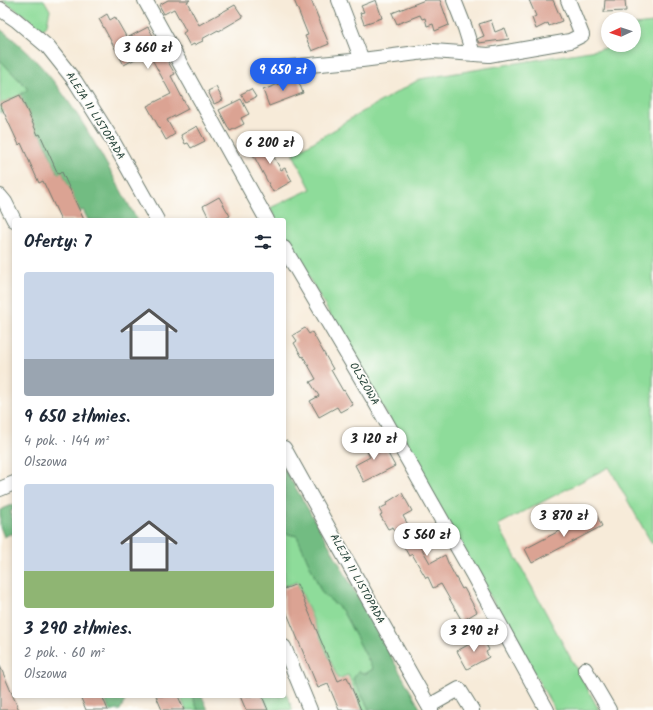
<!DOCTYPE html>
<html lang="pl">
<meta charset="utf-8">
<style>
:root{--surface:#fff;--page:#f6f6f7;--text:#1f2937;--muted:#747a83;--accent:#2563eb}
body{margin:0;font-family:Kalam,sans-serif;background:var(--page);color:var(--text);height:100vh;display:flex;flex-direction:column;font-size:15px;white-space:nowrap}
*{box-sizing:border-box;margin:0}
p{font-size:13px;color:var(--muted)}
.icon{flex:none;width:22px;height:22px;fill:none;stroke:currentColor;stroke-width:2;stroke-linecap:round;stroke-linejoin:round}
.map{position:relative;flex:1;overflow:hidden}
.drawer{position:absolute;left:12px;top:218px;width:274px;height:480px;display:flex;flex-direction:column;background:var(--surface);border-radius:4px;box-shadow:0 2px 6px #0003}
.drawer>*{flex:none}
.needle{width:26px;rotate:267deg}
.buttons{position:absolute;left:601px;top:12px;display:grid;gap:8px}
.buttons a{display:grid;place-items:center;width:40px;height:40px;border-radius:50%;background:var(--surface);box-shadow:0 2px 6px #0003;font-size:20px}
.price{position:absolute;translate:-50% -34px;padding:0 9px;border-radius:14px;background:#fff;color:#222;font-size:13px;line-height:26px;filter:drop-shadow(0 1px 2px #0008)}
.price::after{content:'';position:absolute;left:50%;top:24px;width:12px;height:9px;margin-left:-6px;background:inherit;clip-path:polygon(0 0,100% 0,50% 100%)}
.price.active{background:var(--accent);color:#fff}
ul{padding:0;list-style:none}
li{display:grid;align-content:center;gap:8px;height:212px;padding:0 12px}
li span{display:grid;place-items:center;height:124px;border-radius:4px;color:#555}
li>.icon{margin-inline-start:auto}
span .icon{width:72px;height:72px;fill:#fffc;stroke-width:1}
li b{font-size:17px}
h2{display:flex;justify-content:space-between;align-items:center;height:48px;padding:0 12px;font-size:17px}
.map>svg:first-child{display:block}
.green{fill:#8edc9a;stroke:#568c67}
.forest{fill:#72bc82;stroke:#487c5b}
.building{fill:#dba393}
.lines{fill:none;stroke-linecap:round;stroke-linejoin:round}
.minor-casing{stroke:#6b7a6e;stroke-width:16}
.minor{stroke:#fff;stroke-width:14}
.labels{text-anchor:middle;dominant-baseline:central;stroke-width:3.5;stroke-linejoin:round;paint-order:stroke}
.street-label{font-size:11px;fill:#1f3d34;stroke:#fdfcf7}
</style>
<div class="map">
<svg width="653" height="710" viewBox="0 0 653 710">
<rect width="100%" height="100%" fill="#fdfcf7"/>
<filter id="ink" filterUnits="userSpaceOnUse"><feTurbulence type="fractalNoise" baseFrequency=".025" numOctaves="2"/><feDisplacementMap in="SourceGraphic" scale="8" xChannelSelector="R" yChannelSelector="G"/><feConvolveMatrix kernelMatrix="1 2 1 2 8 2 1 2 1" color-interpolation-filters="sRGB"/></filter>
<filter id="wash" filterUnits="userSpaceOnUse"><feTurbulence type="fractalNoise" baseFrequency=".012" numOctaves="4" result="noise"/><feDisplacementMap in="SourceGraphic" scale="16" xChannelSelector="R" yChannelSelector="G"/><feGaussianBlur stdDeviation="0.9" result="paint"/><feColorMatrix in="noise" values="0 0 0 0 0 0 0 0 0 0 0 0 0 0 0 0 0 1.4 0 .05"/><feComposite in="paint" operator="in"/></filter>
<g filter="url(#wash)">
<rect width="100%" height="100%" fill="#f7ebd9"/>
<path class="green" d="M 2,0 L 44,0 L 50,10 L 47,24 L 46,27 L 43,29 L 39,29 L 24,15 Z
M 653,23 L 653,543 L 652,544 L 609,467 L 498,525 L 599,710 L 555,710 L 284,234 L 284,220 L 276,220 L 270,208 L 311,189 L 293,154 L 339,127 L 343,123 L 420,79 L 620,46 L 621,45 L 634,45 L 634,25 Z
M 0,60 L 28,89 L 20,95 L 0,104 L 4,111 L 0,113 Z
M 284,533 L 297,536 L 322,593 L 342,610 L 373,669 L 365,674 L 353,679 L 369,709 L 370,710 L 363,710 L 348,675 L 338,679 L 297,582 L 284,587 Z
M 284,689 L 293,710 L 269,710 L 263,696 L 284,696 Z
M 180,696 L 192,696 L 198,710 L 186,710 Z"/>
<path class="forest" d="M 0,29 C 63,74 100,153 137,220 L 88,220 L 83,210 L 80,212 L 62,172 L 58,174 L 41,134 L 38,135 L 20,95 L 28,89 L 0,60 Z
M 284,468 L 325,538 L 421,710 L 370,710 L 369,709 L 353,679 L 358,671 L 365,674 L 373,669 L 342,610 L 322,593 L 297,536 L 284,533 Z
M 14,504 L 14,510 L 11,511 L 11,515 L 14,521 L 14,536 L 12,533 L 4,537 L 0,526 L 0,510 Z
M 106,696 L 123,696 L 125,701 L 120,710 L 109,710 L 105,699 Z
M 192,696 L 202,696 L 208,710 L 198,710 Z"/>
<g id="blocks">
<path class="building" d="M 168,0 L 190,0 L 187,2 L 199,25 L 235,5 L 243,17 L 219,31 L 218,30 L 202,39 L 203,41 L 194,45 L 194,44 L 190,46 L 183,33 L 186,31 L 174,9 L 164,14 L 159,5 Z
M 294,0 L 311,0 L 329,44 L 312,51 L 305,36 L 308,35 Z
M 376,0 L 382,18 L 364,24 L 360,13 L 364,12 L 361,6 Z
M 425,0 L 440,0 L 449,25 L 435,31 L 433,24 L 427,26 L 425,18 L 422,19 L 420,15 L 397,24 L 392,13 Z
M 529,0 L 553,0 L 562,21 L 549,26 L 548,23 L 536,29 L 532,18 L 536,16 Z
M 605,0 L 625,0 L 626,11 L 604,12 Z
M 107,14 L 110,20 L 115,17 L 127,38 L 148,27 L 175,74 L 171,76 L 188,109 L 167,120 L 175,134 L 166,140 L 147,106 L 171,94 L 148,52 L 124,65 L 99,19 Z
M 491,20 L 495,32 L 505,28 L 509,39 L 479,43 L 477,39 L 484,36 L 479,24 Z
M 297,77 L 303,93 L 269,106 L 263,90 Z
M 216,87 L 223,100 L 214,104 L 208,91 Z
M 251,89 L 256,97 L 246,102 L 241,94 Z
M 20,95 L 38,135 L 40,134 L 58,174 L 62,172 L 84,220 L 61,220 L 43,181 L 39,183 L 21,143 L 19,145 L 0,104 Z
M 241,99 L 249,114 L 241,118 L 244,124 L 230,131 L 219,110 Z
M 197,126 L 205,141 L 191,148 L 188,143 L 185,144 L 181,135 Z
M 269,139 L 274,148 L 270,150 L 281,170 L 285,168 L 292,181 L 273,192 L 248,145 L 258,141 L 259,144 Z
M 219,197 L 230,216 L 222,220 L 210,220 L 203,206 Z
M 305,328 L 309,334 L 312,332 L 333,369 L 331,370 L 343,391 L 344,390 L 353,405 L 340,412 L 337,407 L 319,417 L 310,401 L 319,396 L 310,382 L 316,379 L 303,356 L 302,357 L 294,343 L 297,341 L 293,335 Z
M 373,437 L 382,452 L 386,450 L 395,466 L 364,482 L 355,465 L 370,457 L 362,443 Z
M 402,493 L 412,511 L 403,516 L 430,563 L 445,555 L 449,565 L 462,589 L 464,588 L 477,612 L 462,621 L 441,584 L 433,588 L 428,577 L 426,578 L 412,554 L 409,556 L 393,527 L 388,529 L 380,515 L 382,514 L 379,509 L 387,505 L 386,503 Z
M 595,512 L 602,526 L 532,563 L 525,549 Z
M 297,584 L 338,681 L 347,677 L 361,710 L 339,710 L 328,684 L 318,688 L 284,606 L 284,589 Z
M 482,637 L 489,650 L 486,652 L 489,657 L 467,669 L 457,651 Z
M 0,666 L 19,710 L 0,710 Z
M 80,696 L 102,696 L 108,710 L 86,710 Z
M 156,696 L 178,696 L 184,710 L 162,710 Z
M 240,696 L 262,696 L 268,710 L 246,710 Z"/>
</g>
</g>
<g filter="url(#ink)">
<use href="#blocks" fill-opacity="0" stroke="#6b7a6e" stroke-width="1"/>
<g class="lines">
<defs>
<path id="minor" d="M 145,0 L 267,220
M 339,0 L 362,60
M 454,0 L 465,28 L 473,54
M 0,9 L 16,20 L 48,47 L 75,81 L 111,138 L 157,220
M 279,68 L 362,60 L 433,51 L 489,55 L 570,41 L 582,35 L 568,0
M 0,196 L 5,202 L 14,220
M 284,248 L 375,402 L 473,575 L 547,710
M 284,448 L 357,579 L 431,710
M 0,489 L 14,483
M 284,647 L 310,710
M 585,669 L 609,710
M 429,706 L 459,689 L 472,710"/>
</defs>
<use href="#minor" class="minor-casing"/>
<use href="#minor" class="minor"/>
</g>
</g>
<g class="labels">
<g class="street-label">
<text transform="translate(95 116) rotate(58)">ALEJA 11 LISTOPADA</text>
<text transform="translate(364 384) rotate(60)">OLSZOWA</text>
<text transform="translate(357 579) rotate(61)">ALEJA 11 LISTOPADA</text>
</g>
</g>
</svg>
<div class="buttons">
<a><svg class="needle" viewBox="-14 -14 28 28"><path d="M0-13l5 13h-10z" fill="#e53935"/><path d="M0 13l5-13h-10z" fill="#747a83"/></svg></a>
</div>
<b class="price" style="left:148px;top:70px">3 660 zł</b>
<b class="price active" style="left:283px;top:92px">9 650 zł</b>
<b class="price" style="left:270px;top:165px">6 200 zł</b>
<b class="price" style="left:374px;top:461px">3 120 zł</b>
<b class="price" style="left:564px;top:538px">3 870 zł</b>
<b class="price" style="left:427px;top:557px">5 560 zł</b>
<b class="price" style="left:474px;top:653px">3 290 zł</b>
<section class="drawer">
<h2>Oferty: 7<svg class="icon" aria-label="filters" viewBox="0 0 24 24"><path d="M4 7h16M4 17h16"/><circle cx="9" cy="7" r="2"/><circle cx="15" cy="17" r="2"/></svg></h2>
<ul>
<li><span style="background:linear-gradient(#c9d6e8 70%,#9aa5b1 0)"><svg class="icon" aria-label="home" viewBox="0 0 24 24"><path d="M3 11l9-7 9 7M6 9v11h12V9"/></svg></span><div><b>9 650 zł/mies.</b><p>4 pok. · 144 m²</p><p>Olszowa</p></div></li>
<li><span style="background:linear-gradient(#c9d6e8 70%,#8fb573 0)"><svg class="icon" aria-label="home" viewBox="0 0 24 24"><path d="M3 11l9-7 9 7M6 9v11h12V9"/></svg></span><div><b>3 290 zł/mies.</b><p>2 pok. · 60 m²</p><p>Olszowa</p></div></li>
</ul>
</section>
</div>
